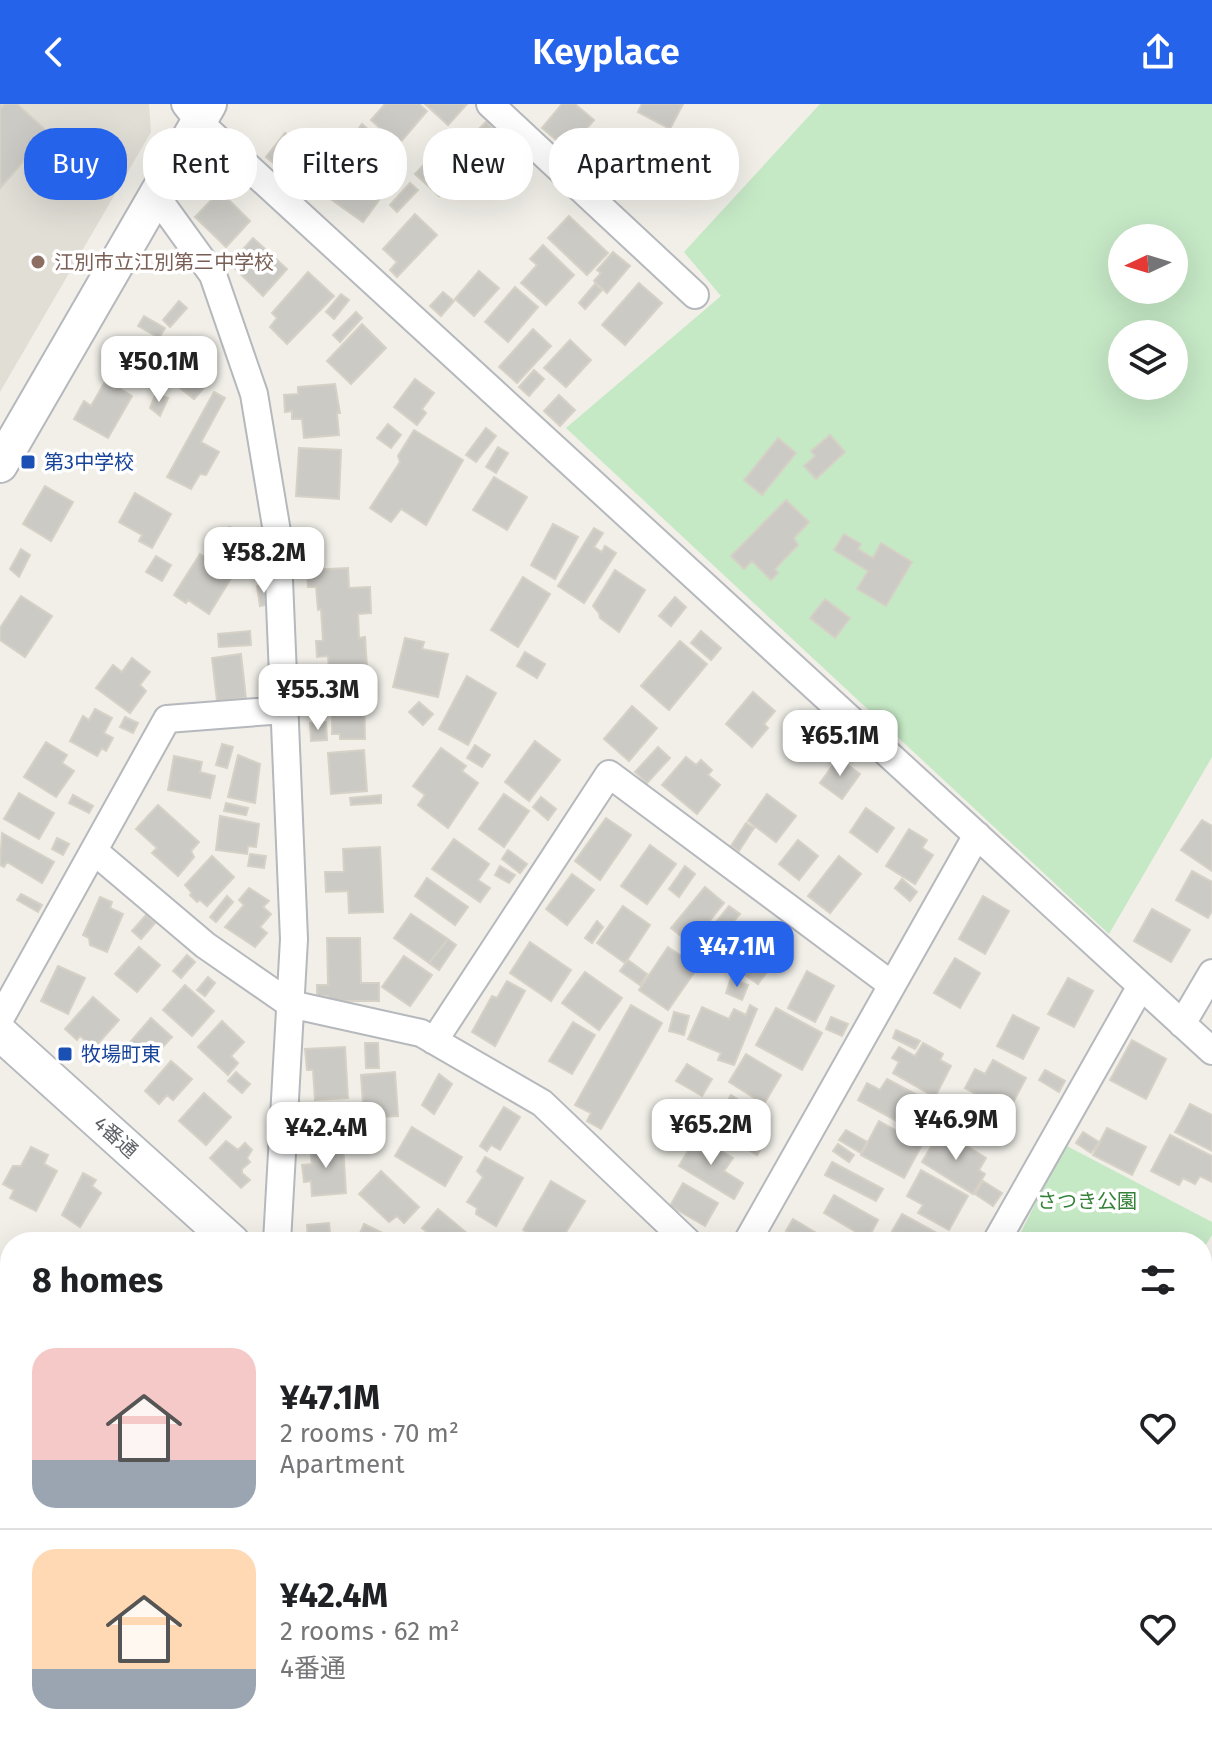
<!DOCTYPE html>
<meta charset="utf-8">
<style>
:root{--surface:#fff;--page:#f2f2f2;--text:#202124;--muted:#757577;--line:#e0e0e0;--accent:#2563eb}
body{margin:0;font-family:"Fira Sans","Noto Sans JP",sans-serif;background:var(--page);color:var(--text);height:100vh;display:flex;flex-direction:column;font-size:30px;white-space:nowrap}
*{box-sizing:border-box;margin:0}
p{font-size:26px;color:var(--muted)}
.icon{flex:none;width:44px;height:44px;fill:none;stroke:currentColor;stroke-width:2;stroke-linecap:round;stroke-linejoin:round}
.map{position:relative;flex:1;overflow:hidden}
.drawer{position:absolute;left:0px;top:1128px;width:1212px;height:512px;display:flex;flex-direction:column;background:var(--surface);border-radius:32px 32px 0 0;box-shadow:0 8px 32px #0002}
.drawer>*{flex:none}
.top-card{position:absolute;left:24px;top:24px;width:800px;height:72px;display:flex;gap:16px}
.needle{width:52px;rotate:266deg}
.buttons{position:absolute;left:1108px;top:120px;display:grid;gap:16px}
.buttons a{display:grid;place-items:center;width:80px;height:80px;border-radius:50%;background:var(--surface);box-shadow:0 8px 32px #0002;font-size:40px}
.price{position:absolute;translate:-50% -68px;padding:0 18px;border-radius:16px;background:#fff;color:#222;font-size:26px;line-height:52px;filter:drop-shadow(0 2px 4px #0008)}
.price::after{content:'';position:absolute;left:50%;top:48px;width:24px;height:18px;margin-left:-12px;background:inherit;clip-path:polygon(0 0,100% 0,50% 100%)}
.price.selected{background:var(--accent);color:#fff}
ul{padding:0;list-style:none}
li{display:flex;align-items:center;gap:24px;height:200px;padding:0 32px}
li+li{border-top:2px solid var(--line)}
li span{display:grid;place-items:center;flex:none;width:224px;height:160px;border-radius:24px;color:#555}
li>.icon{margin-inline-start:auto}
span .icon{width:96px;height:96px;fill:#fffc;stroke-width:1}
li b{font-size:34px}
h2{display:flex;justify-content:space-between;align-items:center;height:96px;padding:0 32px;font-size:34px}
.pill{padding:0 28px;border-radius:32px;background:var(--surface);box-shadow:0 8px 32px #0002;font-size:28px;line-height:72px}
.pill.selected{background:var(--accent);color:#fff}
header{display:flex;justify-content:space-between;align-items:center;height:104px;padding:0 32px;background:var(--accent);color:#fff;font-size:36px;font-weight:600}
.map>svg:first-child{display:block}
.industrial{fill:#e0deda}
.education{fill:#e1ded6}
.green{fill:#c5e8c5;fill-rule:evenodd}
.building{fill:#cccac5;stroke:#d6d1c6;stroke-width:2}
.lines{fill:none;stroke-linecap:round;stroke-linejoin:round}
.minor-casing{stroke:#b5b8bc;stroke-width:30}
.tertiary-casing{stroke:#b5b8bc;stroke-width:38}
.minor{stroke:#fff;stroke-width:26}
.tertiary{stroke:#fff;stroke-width:34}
.education-dot{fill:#8d6e63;stroke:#fff;stroke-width:3}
.transit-dot{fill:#1a4fb4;stroke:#fff;stroke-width:3}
.labels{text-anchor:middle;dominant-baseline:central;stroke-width:7;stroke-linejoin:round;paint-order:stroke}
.education-label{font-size:20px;fill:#785e54;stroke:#fff;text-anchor:start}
.transit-label{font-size:20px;fill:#164399;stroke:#fff;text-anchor:start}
.street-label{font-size:20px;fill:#5f6368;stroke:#fff}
.park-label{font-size:20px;fill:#348238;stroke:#fff}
</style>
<header><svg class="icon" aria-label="back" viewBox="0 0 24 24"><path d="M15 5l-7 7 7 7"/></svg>Keyplace<svg class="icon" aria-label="share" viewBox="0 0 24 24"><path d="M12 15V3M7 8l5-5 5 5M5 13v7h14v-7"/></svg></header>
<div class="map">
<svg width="1212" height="1640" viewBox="0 0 1212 1640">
<rect width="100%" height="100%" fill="#f1efe8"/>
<path class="industrial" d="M 69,1630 L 256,1630 L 255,1640 L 63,1640 Z"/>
<path class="education" d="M 0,0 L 149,0 L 151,28 L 0,288 Z"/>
<path class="green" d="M 820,0 L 1212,0 L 1212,653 L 1109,830 L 566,324 L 721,192 L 684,148 ZM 1122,134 L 1174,134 L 1174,186 L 1122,186 ZM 1122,230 L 1174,230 L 1174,282 L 1122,282 Z
M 1065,1041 L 1212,1118 L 1212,1131 L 1202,1147 L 1202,1138 L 1016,1138 Z"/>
<path class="building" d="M 5,0 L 17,0 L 49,29 L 0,84 L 0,1 L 2,3 Z
M 385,0 L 419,0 L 427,7 L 398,41 L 371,16 Z
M 425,0 L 467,0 L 448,21 Z
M 562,0 L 575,0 L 594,16 L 568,46 L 542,24 Z
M 642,0 L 683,0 L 670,25 L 638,8 Z
M 486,18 L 501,33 L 474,60 L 459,45 Z
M 362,20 L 380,36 L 373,43 L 356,28 Z
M 285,29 L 295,37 L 276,61 L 266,53 Z
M 614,34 L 634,43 L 631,50 L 643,55 L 629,89 L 596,75 Z
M 305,39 L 327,58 L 307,81 L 285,61 Z
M 592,41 L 604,47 L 593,71 L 581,66 Z
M 442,42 L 466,64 L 439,92 L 415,70 Z
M 356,49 L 393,77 L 363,118 L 325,91 Z
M 410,79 L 418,86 L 397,108 L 390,101 Z
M 220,87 L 250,117 L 226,143 L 195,113 Z
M 415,110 L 437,131 L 397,173 L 390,166 L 397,158 L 383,145 Z
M 569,112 L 608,149 L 587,171 L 548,134 Z
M 253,134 L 287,165 L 263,192 L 230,160 Z
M 543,141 L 574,171 L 546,201 L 521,179 L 537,161 L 530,155 Z
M 613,148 L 630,162 L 607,189 L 594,177 L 601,169 L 597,166 Z
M 479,167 L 499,184 L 474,212 L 455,195 Z
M 308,168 L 334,192 L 287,240 L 270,223 L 277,214 L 272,209 Z
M 639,179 L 662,199 L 625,241 L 602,221 Z
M 595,180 L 602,186 L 585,205 L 579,199 Z
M 515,183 L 538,203 L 508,238 L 485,218 Z
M 443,188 L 454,197 L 441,212 L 430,202 Z
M 341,190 L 349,196 L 334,215 L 326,208 Z
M 179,197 L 187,204 L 170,223 L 163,216 Z
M 356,208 L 362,214 L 340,238 L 333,231 Z
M 144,212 L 165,224 L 159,234 L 138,222 Z
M 362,220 L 386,244 L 351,280 L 327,257 Z
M 533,225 L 551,242 L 517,279 L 499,263 Z
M 570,236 L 591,256 L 566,283 L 544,264 Z
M 174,238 L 214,272 L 194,295 L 151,261 L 170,240 L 171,242 Z
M 137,261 L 156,275 L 151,281 L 131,268 Z
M 534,266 L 544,275 L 529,292 L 519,283 Z
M 415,275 L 434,289 L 422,305 L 426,309 L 417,321 L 394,303 Z
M 106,276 L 132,292 L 108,334 L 74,315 L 84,297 L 91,302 Z
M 335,280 L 340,309 L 337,309 L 339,331 L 304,334 L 302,315 L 292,315 L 292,307 L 285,308 L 284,291 L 298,290 L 298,283 Z
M 214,288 L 225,294 L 201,338 L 219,348 L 206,371 L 200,370 L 191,385 L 167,373 Z
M 156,289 L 168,294 L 160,312 L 150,304 Z
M 559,291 L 575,306 L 560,322 L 544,307 Z
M 388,320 L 401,331 L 391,344 L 377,334 Z
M 486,324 L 496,332 L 476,358 L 466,351 Z
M 414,326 L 463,356 L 426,421 L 401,405 L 391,418 L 370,404 L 400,358 L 398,352 Z
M 830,331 L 845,348 L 816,375 L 804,362 L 815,352 L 811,347 Z
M 778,334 L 796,349 L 762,391 L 744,376 Z
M 498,343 L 508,349 L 496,369 L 486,363 Z
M 299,344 L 341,346 L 339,395 L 296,392 Z
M 494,373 L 527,393 L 507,426 L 473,406 Z
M 45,382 L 73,398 L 51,437 L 23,420 Z
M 135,389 L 171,410 L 152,444 L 139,437 L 142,431 L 119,418 Z
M 786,396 L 809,418 L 794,434 L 798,441 L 775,465 L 778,469 L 771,476 L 752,457 L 744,465 L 731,452 Z
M 553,420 L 578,433 L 555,475 L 531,461 Z
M 229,423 L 252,431 L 249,444 L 225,437 Z
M 594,424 L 603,429 L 594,443 L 602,448 L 605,442 L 616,449 L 584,499 L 558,482 Z
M 844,430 L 861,440 L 858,445 L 873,454 L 881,439 L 912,458 L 886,502 L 857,485 L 868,467 L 834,446 Z
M 21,445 L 30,451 L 19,473 L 10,465 Z
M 200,450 L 233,471 L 209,510 L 188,496 L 186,499 L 174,491 Z
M 156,452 L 171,461 L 162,477 L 146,468 Z
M 348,464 L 349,484 L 370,483 L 371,509 L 358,510 L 359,534 L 365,533 L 367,563 L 329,565 L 328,552 L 317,553 L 316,537 L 323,537 L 321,505 L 318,506 L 316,483 L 308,483 L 307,466 Z
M 615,466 L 645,486 L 619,528 L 600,514 L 599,509 L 593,502 Z
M 523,473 L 550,490 L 518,543 L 491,526 Z
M 269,481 L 271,500 L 260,502 L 257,482 Z
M 21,492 L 52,512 L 25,553 L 0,536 L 0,524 Z
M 675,493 L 686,503 L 671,522 L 659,512 Z
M 825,495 L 850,514 L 835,534 L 810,514 Z
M 250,527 L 251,541 L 219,543 L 218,530 Z
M 701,527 L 721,544 L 711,556 L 691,539 Z
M 405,534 L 424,538 L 422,545 L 448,550 L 438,593 L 393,583 Z
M 680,537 L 707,560 L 669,606 L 641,582 Z
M 525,548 L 545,560 L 537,574 L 517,562 Z
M 241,550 L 246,594 L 217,597 L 212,554 Z
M 132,554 L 150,568 L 140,581 L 146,587 L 130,609 L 96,584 L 113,561 L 122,568 Z
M 312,563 L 326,563 L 326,585 L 312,585 Z
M 467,572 L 496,589 L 468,641 L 439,625 Z
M 332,585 L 364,585 L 365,635 L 340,635 L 340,630 L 332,630 Z
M 753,588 L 775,607 L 764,620 L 768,624 L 752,643 L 726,620 Z
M 419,598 L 433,610 L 423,621 L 409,608 Z
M 632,602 L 657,624 L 629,657 L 604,635 Z
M 95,605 L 112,614 L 104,629 L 113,634 L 106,647 L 102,644 L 97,652 L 70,637 L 83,612 L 89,616 Z
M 125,613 L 138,619 L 133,629 L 120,623 Z
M 326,618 L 327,636 L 311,637 L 310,619 Z
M 535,637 L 560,656 L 529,697 L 505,678 Z
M 46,638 L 67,651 L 62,659 L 74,667 L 56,693 L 24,673 Z
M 222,640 L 233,643 L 227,664 L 216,661 Z
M 475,641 L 490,651 L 482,663 L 467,654 Z
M 658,643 L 670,654 L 647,679 L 635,668 Z
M 441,644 L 466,662 L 462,667 L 478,679 L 448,724 L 418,701 L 425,691 L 413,682 Z
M 364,646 L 367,687 L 331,690 L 328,649 Z
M 238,651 L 260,660 L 255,699 L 228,693 Z
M 174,652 L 202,658 L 200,668 L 215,672 L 210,694 L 168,686 Z
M 686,653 L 696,661 L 701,656 L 712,666 L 708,671 L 720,681 L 697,710 L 662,681 Z
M 838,654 L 860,670 L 842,695 L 820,679 Z
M 19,689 L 54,709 L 39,735 L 4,715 Z
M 504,690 L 529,707 L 504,743 L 479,725 Z
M 767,690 L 796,712 L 776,738 L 748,717 Z
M 73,691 L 93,702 L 89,709 L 69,699 Z
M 381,691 L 381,699 L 351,701 L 350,694 Z
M 541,693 L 556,705 L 548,716 L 533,703 Z
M 226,699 L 248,704 L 246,711 L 224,707 Z
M 158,701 L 199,738 L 191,747 L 194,753 L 178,772 L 152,749 L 157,744 L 136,725 Z
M 866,704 L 894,724 L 877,748 L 850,728 Z
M 220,712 L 259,720 L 256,743 L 248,742 L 247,750 L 216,746 Z
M 606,714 L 631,731 L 600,776 L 575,757 Z
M 1202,716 L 1212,722 L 1212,767 L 1181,746 Z
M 746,719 L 754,724 L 739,747 L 731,742 Z
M 909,725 L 927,736 L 922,744 L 933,751 L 915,780 L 886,762 Z
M 2,729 L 54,758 L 42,779 L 7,758 L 4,763 L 0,761 Z
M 57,734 L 69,740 L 63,751 L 52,745 Z
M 454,735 L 489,760 L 478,776 L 490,784 L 480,798 L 432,765 Z
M 798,736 L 818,752 L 799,776 L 779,760 Z
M 650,741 L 676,760 L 647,800 L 621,782 Z
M 380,743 L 383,808 L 349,809 L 348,787 L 326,788 L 325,768 L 344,768 L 343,745 Z
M 508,746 L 527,760 L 520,769 L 502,755 Z
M 250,750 L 266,752 L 264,764 L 248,762 Z
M 212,752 L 234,773 L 207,802 L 200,796 L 197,798 L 190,791 L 192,789 L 185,781 Z
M 839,752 L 861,770 L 830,809 L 808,792 Z
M 500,762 L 515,771 L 509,779 L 495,771 Z
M 685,762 L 695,770 L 679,793 L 669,785 Z
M 1192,767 L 1212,778 L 1212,807 L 1208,814 L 1176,796 Z
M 572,770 L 594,786 L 567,821 L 546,805 Z
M 427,774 L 468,803 L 455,821 L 415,792 Z
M 902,775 L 917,788 L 910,797 L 895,784 Z
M 705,783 L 724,799 L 691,840 L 671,824 Z
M 249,784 L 269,797 L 263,803 L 271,810 L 260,823 L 267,829 L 255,843 L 225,823 L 244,801 L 239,796 Z
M 21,790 L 42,801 L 38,808 L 17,796 Z
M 227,792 L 233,798 L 216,818 L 210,813 Z
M 983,792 L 1009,807 L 985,850 L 959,835 Z
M 100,793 L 112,798 L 110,804 L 123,810 L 107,848 L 90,841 L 89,834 L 83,831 Z
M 623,802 L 650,821 L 625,859 L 597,839 Z
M 729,802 L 740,810 L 722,831 L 712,823 Z
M 1152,805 L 1190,826 L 1171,858 L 1134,837 Z
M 411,810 L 448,835 L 429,859 L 394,834 Z
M 146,811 L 155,819 L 141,835 L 132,827 Z
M 597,817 L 603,823 L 592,839 L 585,834 Z
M 756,828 L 782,847 L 758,880 L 731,861 Z
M 327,834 L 360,834 L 361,879 L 379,879 L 379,897 L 328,897 L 328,892 L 317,892 L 317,881 L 328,881 Z
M 448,835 L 456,841 L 439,866 L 429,859 Z
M 530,838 L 571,866 L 551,897 L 510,869 Z
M 139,843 L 160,861 L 137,888 L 115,870 Z
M 668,843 L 698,863 L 668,906 L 639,886 Z
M 187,851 L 195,858 L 181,874 L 173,867 Z
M 404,852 L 432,871 L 410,902 L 382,883 Z
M 955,854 L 980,869 L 960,904 L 934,889 Z
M 628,856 L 647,870 L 640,881 L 620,867 Z
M 58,862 L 85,874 L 68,910 L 41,897 Z
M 807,867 L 834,882 L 815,918 L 788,904 Z
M 585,868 L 622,894 L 599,926 L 562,899 Z
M 208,873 L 215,879 L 205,892 L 197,886 Z
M 731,874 L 748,881 L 742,896 L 726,889 Z
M 1068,874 L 1093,887 L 1074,923 L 1048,910 Z
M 507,877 L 525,887 L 495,942 L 472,928 L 492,892 L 497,894 Z
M 185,881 L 214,907 L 192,932 L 163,906 Z
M 93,893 L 119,916 L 94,944 L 80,932 L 77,936 L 65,925 Z
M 631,901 L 662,919 L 601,1025 L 587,1017 L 591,1009 L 575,1001 Z
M 750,901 L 757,905 L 734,961 L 718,956 L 721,949 L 688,935 L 702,903 L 729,915 L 734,905 L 746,911 Z
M 776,904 L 822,929 L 802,966 L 756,941 Z
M 674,908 L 689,912 L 684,931 L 669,927 Z
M 1013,911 L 1039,924 L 1023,955 L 997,942 Z
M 831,913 L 848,920 L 842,932 L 826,925 Z
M 151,914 L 172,933 L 147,960 L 125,944 Z
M 222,917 L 244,938 L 231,952 L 238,959 L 228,971 L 198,943 Z
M 573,918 L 595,931 L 572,970 L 549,957 Z
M 896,926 L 920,937 L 915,945 L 893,934 Z
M 1132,936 L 1166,955 L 1146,995 L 1110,976 Z
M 365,939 L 378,939 L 379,964 L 366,964 Z
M 923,939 L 943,950 L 940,956 L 951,962 L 935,993 L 893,969 L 899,958 L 892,954 L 899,943 L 915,952 Z
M 345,943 L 348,994 L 315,996 L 313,966 L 307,966 L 305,945 Z
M 746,950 L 781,971 L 764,1000 L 729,978 Z
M 993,956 L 1026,974 L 1008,1008 L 965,984 L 975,965 L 985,970 Z
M 171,957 L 192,975 L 173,996 L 167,991 L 159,1000 L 145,987 Z
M 687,960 L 712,975 L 702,992 L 676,977 Z
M 1045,966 L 1065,977 L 1059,988 L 1039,976 Z
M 236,968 L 250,980 L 242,989 L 228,977 Z
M 395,968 L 398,1012 L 364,1014 L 361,971 Z
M 439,970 L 452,980 L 434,1010 L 422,1001 Z
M 887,975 L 932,999 L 917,1028 L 858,996 L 867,979 L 880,986 Z
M 204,989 L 231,1013 L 206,1041 L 179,1017 Z
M 731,991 L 758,1008 L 750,1021 L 768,1032 L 757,1051 L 712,1023 Z
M 1190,1000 L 1212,1011 L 1212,1047 L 1175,1028 Z
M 504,1003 L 520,1013 L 500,1046 L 491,1041 L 487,1047 L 480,1042 Z
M 989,1005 L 1001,1010 L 993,1028 L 981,1023 Z
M 879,1017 L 922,1041 L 904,1074 L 861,1051 Z
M 412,1023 L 462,1053 L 445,1082 L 395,1052 Z
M 1107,1024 L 1146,1043 L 1132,1071 L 1093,1051 Z
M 846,1026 L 867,1038 L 861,1049 L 839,1036 Z
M 941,1026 L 986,1054 L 979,1066 L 985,1070 L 973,1090 L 922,1058 Z
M 1083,1028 L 1099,1038 L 1091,1049 L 1076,1039 Z
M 1170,1031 L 1212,1052 L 1212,1078 L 1200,1072 L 1195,1080 L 1183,1074 L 1179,1081 L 1151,1067 Z
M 697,1032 L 733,1054 L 724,1067 L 743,1079 L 734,1095 L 679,1062 Z
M 226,1037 L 238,1046 L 245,1039 L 252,1046 L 247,1054 L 250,1058 L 242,1065 L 242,1069 L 250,1076 L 241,1084 L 210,1054 Z
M 343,1040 L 346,1089 L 312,1092 L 311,1077 L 304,1078 L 302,1061 L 312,1060 L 310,1043 Z
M 838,1040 L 854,1051 L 849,1058 L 833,1047 Z
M 31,1043 L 48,1051 L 44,1060 L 57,1067 L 36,1107 L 10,1094 L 14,1086 L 3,1080 L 13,1062 L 21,1062 Z
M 485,1053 L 523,1074 L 496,1122 L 476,1110 L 477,1104 L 467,1098 L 483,1073 L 477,1067 Z
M 832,1058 L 883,1085 L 876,1097 L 825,1071 Z
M 921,1066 L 968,1092 L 949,1126 L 918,1109 L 923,1101 L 907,1092 Z
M 381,1067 L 419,1103 L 404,1119 L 397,1112 L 389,1118 L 359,1090 Z
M 83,1069 L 96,1076 L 92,1082 L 101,1089 L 80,1123 L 62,1111 Z
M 551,1077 L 585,1097 L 560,1138 L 543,1138 L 523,1126 Z
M 983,1077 L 1002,1089 L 993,1102 L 975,1090 Z
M 683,1079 L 718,1099 L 705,1122 L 670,1102 Z
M 834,1091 L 878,1116 L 868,1135 L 824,1109 Z
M 438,1105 L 468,1130 L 461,1138 L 439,1138 L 422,1124 Z
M 902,1110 L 948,1135 L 946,1138 L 891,1138 L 887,1136 Z
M 793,1115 L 823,1133 L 821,1138 L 805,1138 L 786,1127 Z
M 329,1119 L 331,1138 L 308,1138 L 307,1121 Z
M 364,1120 L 401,1138 L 356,1138 Z
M 4,1210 L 10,1214 L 10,1253 L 0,1247 L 0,1217 Z
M 0,1259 L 10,1265 L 10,1271 L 0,1286 Z
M 1208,1267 L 1212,1269 L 1212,1309 L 1202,1304 L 1202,1277 Z
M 1202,1315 L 1212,1321 L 1212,1348 L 1204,1362 L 1202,1361 Z
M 1212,1414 L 1212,1450 L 1202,1444 L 1202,1431 Z
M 1202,1464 L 1212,1471 L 1212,1501 L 1207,1498 L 1202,1507 Z
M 600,1630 L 632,1630 L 623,1640 L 611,1640 Z
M 993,1630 L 1048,1630 L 1043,1640 L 1008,1640 L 992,1632 Z"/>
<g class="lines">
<defs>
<path id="minor" d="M 185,0 L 199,18 L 1212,947
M 490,0 L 695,191
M 156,92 L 213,171 L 254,290 L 277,428 L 294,835 L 277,1138
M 94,747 L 205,841 L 290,900 L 421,929 L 542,999 L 688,1138
M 0,915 L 167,615 L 284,606
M 1182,920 L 1212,869
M 434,937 L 609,670 L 892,881
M 747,1138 L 977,731
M 996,1138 L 1141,882
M 1202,1194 L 1212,1176
M 0,1461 L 10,1467
M 0,1548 L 10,1530
M 1202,1629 L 1212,1611
M 451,1630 L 462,1640
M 1088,1630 L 1100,1640
M 273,1640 L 273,1630
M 953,1640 L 958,1630"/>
<path id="tertiary" d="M 0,361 L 209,0
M 0,929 L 232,1138
M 775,1630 L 786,1640"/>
</defs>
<use href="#minor" class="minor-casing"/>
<use href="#tertiary" class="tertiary-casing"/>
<use href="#minor" class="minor"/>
<use href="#tertiary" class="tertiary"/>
</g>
<circle class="education-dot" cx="38" cy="158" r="8"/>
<g class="transit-dot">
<rect x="20" y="350" width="16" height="16" rx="4"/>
<rect x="57" y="942" width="16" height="16" rx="4"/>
</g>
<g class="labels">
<g class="education-label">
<text x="54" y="158">江別市立江別第三中学校</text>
</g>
<g class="transit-label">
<text x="44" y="358">第3中学校</text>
<text x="81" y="950">牧場町東</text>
</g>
<g class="street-label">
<text transform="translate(116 1033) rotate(42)">4番通</text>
</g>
<g class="park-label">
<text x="1087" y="1097">さつき公園</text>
</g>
</g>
</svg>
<div class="buttons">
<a><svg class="needle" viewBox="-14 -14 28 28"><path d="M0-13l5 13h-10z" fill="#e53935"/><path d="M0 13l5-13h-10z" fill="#757577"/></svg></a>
<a><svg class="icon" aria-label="layers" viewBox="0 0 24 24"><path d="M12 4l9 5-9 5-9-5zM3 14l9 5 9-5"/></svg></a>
</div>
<b class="price" style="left:159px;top:300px">¥50.1M</b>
<b class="price" style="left:264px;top:491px">¥58.2M</b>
<b class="price" style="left:318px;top:628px">¥55.3M</b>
<b class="price" style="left:840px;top:674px">¥65.1M</b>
<b class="price selected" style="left:737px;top:885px">¥47.1M</b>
<b class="price" style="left:956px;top:1058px">¥46.9M</b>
<b class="price" style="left:711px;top:1063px">¥65.2M</b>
<b class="price" style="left:326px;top:1066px">¥42.4M</b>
<div class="top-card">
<a class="pill selected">Buy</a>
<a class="pill">Rent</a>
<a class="pill">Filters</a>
<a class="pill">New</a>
<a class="pill">Apartment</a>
</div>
<section class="drawer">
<h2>8 homes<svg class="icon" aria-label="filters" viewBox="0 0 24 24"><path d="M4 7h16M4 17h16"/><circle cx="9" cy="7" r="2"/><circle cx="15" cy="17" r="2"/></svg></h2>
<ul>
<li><span style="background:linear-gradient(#f6c9c9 70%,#9aa5b1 0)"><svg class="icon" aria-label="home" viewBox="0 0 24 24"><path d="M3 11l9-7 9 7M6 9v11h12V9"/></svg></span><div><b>¥47.1M</b><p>2 rooms · 70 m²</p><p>Apartment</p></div><svg class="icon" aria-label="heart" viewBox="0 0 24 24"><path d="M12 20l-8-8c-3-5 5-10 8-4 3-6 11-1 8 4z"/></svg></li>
<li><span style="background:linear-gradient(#ffd9b3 75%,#9aa5b1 0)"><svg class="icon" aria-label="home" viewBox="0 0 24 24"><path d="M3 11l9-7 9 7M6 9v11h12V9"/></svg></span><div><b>¥42.4M</b><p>2 rooms · 62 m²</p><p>4番通</p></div><svg class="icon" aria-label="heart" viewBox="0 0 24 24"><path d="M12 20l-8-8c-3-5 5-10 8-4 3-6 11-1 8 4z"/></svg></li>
</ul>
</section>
</div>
